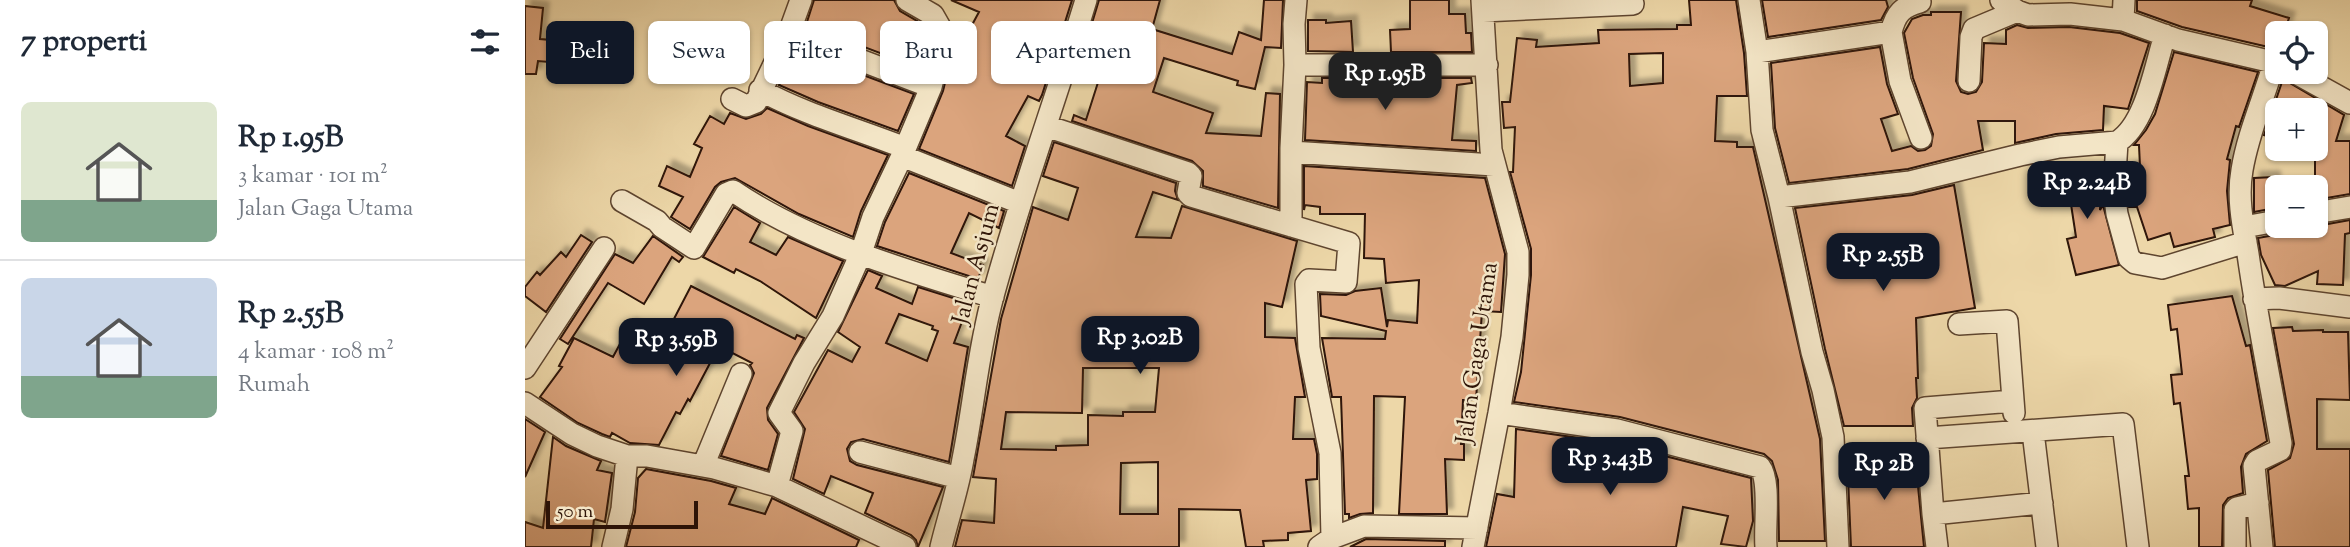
<!DOCTYPE html>
<html lang="id">
<meta charset="utf-8">
<style>
:root{--surface:#fff;--page:#f2f2f3;--text:#1f2937;--muted:#747a83;--line:#e0e1e3;--accent:#111827}
body{margin:0;font-family:"Sorts Mill Goudy",serif;background:var(--page);color:var(--text);height:100vh;display:flex;flex-direction:column;font-size:26px;white-space:nowrap}
*{box-sizing:border-box;margin:0}
p{font-size:23px;color:var(--muted)}
.icon{flex:none;width:38px;height:38px;fill:none;stroke:currentColor;stroke-width:2;stroke-linecap:round;stroke-linejoin:round}
.map{position:relative;flex:1;overflow:hidden}
.side{display:flex;flex-direction:column;background:var(--surface);width:525px}
.side>*{flex:none}
.top-card{position:absolute;left:21px;top:21px;width:665px;height:63px;display:flex;gap:14px}
.fabs{position:absolute;left:1740px;top:21px;display:grid;gap:14px}
.fabs a{display:grid;place-items:center;width:63px;height:63px;border-radius:10px;background:var(--surface);box-shadow:0 2px 5px #0004;font-size:35px}
.scale{position:absolute;left:21px;bottom:18px;width:152px;box-sizing:border-box;padding-left:7px;border:4px solid #2e1407;border-top:0;font-size:19px;line-height:24px;white-space:nowrap;color:#2e1407;-webkit-text-stroke:5px #f3e5c6;paint-order:stroke}
.price{position:absolute;translate:-50% -60px;padding:0 16px;border-radius:14px;background:var(--accent);color:#fff;font-size:23px;line-height:46px;filter:drop-shadow(0 2px 4px #0008)}
.price::after{content:'';position:absolute;left:50%;top:42px;width:21px;height:16px;margin-left:-10px;background:inherit;clip-path:polygon(0 0,100% 0,50% 100%)}
.price.active{background:#222;color:#fff}
ul{padding:0;list-style:none}
li{display:flex;align-items:center;gap:21px;height:175px;padding:0 21px}
li+li{border-top:2px solid var(--line)}
li span{display:grid;place-items:center;flex:none;width:196px;height:140px;border-radius:10px;color:#555}
li>.icon{margin-inline-start:auto}
span .icon{width:84px;height:84px;fill:#fffc;stroke-width:1}
li b{font-size:30px}
h2{display:flex;justify-content:space-between;align-items:center;height:84px;padding:0 21px;font-size:30px}
.pill{padding:0 24px;border-radius:10px;background:var(--surface);box-shadow:0 2px 5px #0004;font-size:24px;line-height:63px}
.pill.active{background:var(--accent);color:#fff}
main{display:flex;flex:1;min-height:0}
.map>svg:first-child{display:block}
.building{fill:#dba47d;stroke:#2e1407;stroke-width:2;fill-rule:evenodd;filter:url(#shadow)}
.lines{fill:none;stroke-linecap:round;stroke-linejoin:round}
.street-casing{stroke:#5e452f;stroke-width:24}
.street{stroke:#f3e5c6;stroke-width:21}
.labels{text-anchor:middle;dominant-baseline:central;stroke-width:5;stroke-linejoin:round;paint-order:stroke}
.street-label{font-size:24px;fill:#2e1407;stroke:#f3e5c6}
</style>
<main>
<section class="side">
<h2>7 properti<svg class="icon" aria-label="filters" viewBox="0 0 24 24"><path d="M4 7h16M4 17h16"/><circle cx="9" cy="7" r="2"/><circle cx="15" cy="17" r="2"/></svg></h2>
<ul>
<li><span style="background:linear-gradient(#dfe7d0 70%,#7fa58c 0)"><svg class="icon" aria-label="home" viewBox="0 0 24 24"><path d="M3 11l9-7 9 7M6 9v11h12V9"/></svg></span><div><b>Rp 1.95B</b><p>3 kamar · 101 m²</p><p>Jalan Gaga Utama</p></div></li>
<li><span style="background:linear-gradient(#c9d6e8 70%,#7fa58c 0)"><svg class="icon" aria-label="home" viewBox="0 0 24 24"><path d="M3 11l9-7 9 7M6 9v11h12V9"/></svg></span><div><b>Rp 2.55B</b><p>4 kamar · 108 m²</p><p>Rumah</p></div></li>
</ul>
</section>
<div class="map">
<svg width="1825" height="547" viewBox="0 0 1825 547">
<defs>
<filter id="shadow"><feDropShadow dx="6" dy="-6" stdDeviation="2" flood-color="#0004"/></filter>
</defs>
<rect width="100%" height="100%" fill="#edd7a8"/>
<filter id="stains"><feTurbulence type="fractalNoise" baseFrequency=".00286" numOctaves="4"/><feColorMatrix values="0 0 0 0 .2 0 0 0 0 .09 0 0 0 0 .02 0 0 0 .5 -.17"/></filter>
<radialGradient id="worn" r=".72"><stop offset=".6" stop-color="#630" stop-opacity="0"/><stop offset="1" stop-color="#630" stop-opacity=".3"/></radialGradient>
<path class="building" d="M 289,0 L 369,0 L 375,11 L 392,21 L 390,27 L 403,34 L 403,45 L 397,69 L 281,25 Z
M 426,0 L 547,0 L 517,95 L 514,101 L 503,96 L 481,136 L 500,146 L 487,186 L 394,149 L 418,91 L 429,46 L 434,49 L 454,12 Z
M 574,0 L 635,0 L 627,29 L 707,54 L 714,32 L 736,40 L 739,0 L 758,0 L 756,48 L 740,47 L 730,89 L 712,85 L 713,81 L 639,58 L 628,92 L 688,113 L 681,133 L 736,136 L 741,93 L 755,94 L 753,208 L 678,186 L 678,171 L 667,161 L 547,121 L 549,115 L 561,120 L 576,73 L 554,66 Z
M 885,0 L 924,0 L 924,14 L 940,14 L 941,33 L 946,33 L 947,52 L 866,52 L 865,30 L 885,29 Z
M 1164,0 L 1211,0 L 1219,53 L 1222,96 L 1192,96 L 1190,141 L 1212,142 L 1212,147 L 1228,147 L 1295,439 L 1300,541 L 1254,541 L 1253,480 L 1247,461 L 1239,454 L 1095,417 L 989,402 L 996,372 L 1006,275 L 1006,249 L 985,172 L 988,172 L 990,127 L 979,128 L 977,102 L 985,102 L 992,38 L 1012,40 L 1011,47 L 1074,43 L 1073,30 L 1152,29 L 1152,25 L 1166,25 ZM 1138,53 L 1138,83 L 1105,86 L 1104,54 Z
M 1237,0 L 1361,0 L 1363,7 L 1356,20 L 1243,37 Z
M 1612,0 L 1727,0 L 1725,6 L 1764,18 L 1759,33 L 1752,33 L 1752,49 L 1657,27 L 1612,11 Z
M 0,6 L 18,8 L 15,39 L 26,40 L 24,62 L 13,61 L 11,74 L 0,74 Z
M 1406,12 L 1436,12 L 1431,81 L 1436,92 L 1443,94 L 1451,92 L 1457,82 L 1459,43 L 1481,44 L 1481,30 L 1492,25 L 1503,28 L 1544,27 L 1595,33 L 1624,43 L 1603,109 L 1579,106 L 1578,130 L 1531,134 L 1490,143 L 1490,121 L 1453,121 L 1458,150 L 1383,169 L 1264,183 L 1250,128 L 1246,63 L 1355,47 L 1362,84 L 1373,114 L 1356,119 L 1367,151 L 1386,146 L 1393,151 L 1400,150 L 1406,146 L 1408,134 L 1388,78 L 1379,33 L 1387,19 L 1398,15 L 1406,15 Z
M 783,20 L 801,20 L 801,23 L 826,21 L 828,52 L 783,51 Z
M 271,50 L 389,94 L 373,131 L 293,102 L 254,85 Z
M 1649,52 L 1733,72 L 1714,127 L 1711,126 L 1702,159 L 1705,160 L 1702,191 L 1705,225 L 1688,229 L 1690,237 L 1649,247 L 1645,233 L 1623,240 L 1612,207 L 1604,207 L 1602,191 L 1604,168 L 1615,167 L 1614,145 L 1609,145 L 1621,130 L 1630,114 Z
M 797,78 L 946,78 L 947,83 L 932,85 L 927,140 L 951,141 L 951,151 L 780,140 L 782,82 L 797,83 Z
M 1758,79 L 1819,115 L 1811,141 L 1825,141 L 1825,194 L 1790,200 L 1790,110 L 1752,110 L 1752,139 L 1739,135 Z
M 242,108 L 283,126 L 363,155 L 336,211 L 328,237 L 274,214 L 210,178 L 196,182 L 190,187 L 165,229 L 146,217 L 158,197 L 134,186 L 142,166 L 165,177 L 177,148 L 169,144 L 185,116 L 199,124 L 205,113 L 221,119 L 236,114 Z
M 529,142 L 651,183 L 650,191 L 653,200 L 628,192 L 611,237 L 646,238 L 657,206 L 772,241 L 757,307 L 740,303 L 740,337 L 770,338 L 780,397 L 770,397 L 768,439 L 789,439 L 792,454 L 792,479 L 781,480 L 786,531 L 763,533 L 763,540 L 738,541 L 739,547 L 721,547 L 715,510 L 654,509 L 654,547 L 430,547 L 437,520 L 469,523 L 471,479 L 448,477 L 476,319 L 508,207 L 543,220 L 553,188 L 518,176 ZM 558,368 L 634,368 L 630,412 L 598,412 L 598,416 L 563,415 L 563,445 L 531,446 L 531,450 L 476,449 L 481,412 L 557,413 ZM 633,462 L 633,514 L 595,514 L 596,463 Z
M 779,166 L 960,178 L 980,254 L 976,312 L 957,311 L 951,400 L 938,400 L 936,444 L 939,444 L 939,460 L 920,459 L 922,514 L 874,514 L 880,397 L 849,396 L 848,513 L 835,514 L 824,518 L 824,514 L 820,514 L 816,397 L 807,397 L 797,338 L 860,339 L 861,331 L 796,316 L 795,294 L 821,295 L 830,291 L 856,288 L 862,327 L 863,320 L 892,323 L 894,280 L 861,283 L 859,259 L 839,258 L 840,214 L 795,214 L 795,207 L 780,205 L 779,210 Z
M 1577,170 L 1575,210 L 1578,205 L 1594,265 L 1551,275 L 1542,239 L 1551,237 L 1544,191 L 1522,193 L 1520,176 Z
M 384,173 L 479,211 L 474,228 L 444,213 L 426,253 L 458,265 L 453,279 L 352,246 L 360,222 Z
M 1749,177 L 1750,208 L 1729,212 L 1729,178 Z
M 1429,185 L 1450,308 L 1391,318 L 1393,378 L 1391,378 L 1392,398 L 1387,408 L 1388,426 L 1319,426 L 1300,349 L 1270,208 L 1387,195 Z
M 209,207 L 235,223 L 225,242 L 251,255 L 263,237 L 318,261 L 291,318 L 235,281 L 211,269 L 209,273 L 178,257 Z
M 1825,220 L 1825,233 L 1820,234 L 1818,285 L 1792,284 L 1793,271 L 1760,286 L 1750,285 L 1736,255 L 1733,238 L 1755,234 L 1764,226 L 1792,226 Z
M 56,235 L 67,242 L 21,312 L 0,296 L 0,287 L 12,272 L 15,275 L 36,252 L 41,257 Z
M 128,236 L 158,257 L 154,262 L 147,257 L 119,304 L 83,283 L 43,344 L 35,339 L 90,254 L 108,263 Z
M 343,270 L 357,276 L 351,288 L 387,304 L 393,287 L 444,303 L 429,343 L 443,347 L 424,462 L 338,439 L 326,442 L 322,449 L 325,461 L 332,465 L 418,487 L 393,547 L 391,540 L 386,535 L 340,513 L 348,493 L 306,476 L 299,494 L 268,479 L 280,429 L 269,412 L 303,350 L 327,362 L 335,347 L 313,332 ZM 374,314 L 408,326 L 407,329 L 413,331 L 402,361 L 361,343 Z
M 166,286 L 270,339 L 272,335 L 279,338 L 242,408 L 243,420 L 253,434 L 243,470 L 196,456 L 229,373 L 225,365 L 227,363 L 194,346 L 165,401 L 163,399 L 155,414 L 151,412 L 134,445 L 105,443 L 87,433 L 85,437 L 77,434 L 53,423 L 15,397 L 37,367 L 34,366 L 49,338 L 88,357 L 105,325 L 137,342 Z
M 1707,296 L 1721,346 L 1725,345 L 1742,441 L 1721,454 L 1716,467 L 1718,493 L 1703,498 L 1698,505 L 1697,547 L 1674,547 L 1674,508 L 1663,509 L 1660,476 L 1664,476 L 1655,403 L 1649,404 L 1646,375 L 1657,374 L 1652,329 L 1646,330 L 1643,305 Z
M 1767,327 L 1768,331 L 1798,330 L 1798,332 L 1823,332 L 1825,400 L 1792,399 L 1792,449 L 1825,449 L 1825,547 L 1750,547 L 1743,470 L 1765,458 L 1769,444 L 1748,328 Z
M 0,419 L 20,432 L 0,477 Z
M 991,429 L 1089,443 L 1226,478 L 1228,521 L 1221,547 L 1196,544 L 1203,516 L 1158,507 L 1151,547 L 961,547 L 972,494 L 989,497 Z
M 28,437 L 41,446 L 76,461 L 72,470 L 87,473 L 80,522 L 69,519 L 66,547 L 0,547 L 0,522 L 18,528 Z
M 1322,454 L 1390,456 L 1399,547 L 1326,547 Z
M 121,469 L 186,481 L 211,488 L 204,504 L 240,514 L 247,498 L 334,540 L 331,547 L 101,547 L 110,512 L 113,478 Z
M 841,539 L 920,541 L 920,547 L 825,547 Z"/>
<g class="lines">
<defs>
<path id="street" d="M 1224,0 L 1232,52 L 1237,130 L 1254,197 L 1287,352 L 1298,390 L 1308,437 L 1313,547
M 1476,0 L 1492,11 L 1503,15 L 1545,14 L 1598,20
M 1599,0 L 1598,20 L 1653,40 L 1752,63
M 958,11 L 1108,4
M 1366,32 L 1375,81 L 1396,138
M 264,33 L 406,87
M 1232,52 L 1366,32 C 1371,13 1377,7 1395,2
M 770,65 L 769,24 L 771,0
M 962,65 L 770,65 L 766,148 L 766,152 L 969,165
M 1769,72 L 1825,103
M 1444,81 L 1446,37 L 1449,29 L 1492,11
M 235,90 C 281,115 332,129 380,148
M 207,99 L 221,106 L 231,102 L 264,33 L 276,0
M 521,126 L 663,173 L 666,176 L 663,193 L 666,196 L 824,243 L 821,282 L 784,280 L 781,284 L 784,348 L 805,453 L 807,538
M 1592,142 L 1589,191 L 1592,214 L 1604,258 L 1610,263 L 1637,268 L 1721,242
M 377,156 L 495,203
M 1254,197 L 1385,182 L 1495,155 L 1534,147 L 1592,142 C 1621,125 1630,66 1640,35
M 97,201 L 132,221 L 137,227 L 169,248 L 201,194 L 208,191 C 283,242 382,271 468,297
M 1790,213 L 1825,207
M 766,226 L 766,152
M 1719,227 L 1752,221
M 1729,299 L 1754,298 L 1825,307
M 1434,324 L 1482,321 L 1489,413
M 0,368 L 79,248
M 0,403 L 47,434 L 72,446 L 102,456 L 122,456 L 189,468 L 252,486 L 380,547
M 974,413 L 1092,430 L 1235,467 C 1246,481 1239,528 1241,547
M 1508,432 L 1522,547
M 1402,438 L 1598,424 L 1613,547
M 335,452 L 434,478
M 178,466 L 216,374
M 252,486 L 267,431 L 254,413 L 279,363 L 308,316 L 336,253 L 348,217 L 377,156 L 406,87 L 416,47 L 416,29 L 408,15 L 382,0
M 1408,514 L 1400,408 L 1488,401
M 88,547 L 97,509 L 102,456
M 416,547 C 423,518 433,489 438,459 C 449,405 453,350 468,296 C 495,196 531,99 561,0
M 794,547 L 807,538 L 839,526 L 952,528
M 948,547 L 974,413 L 987,337 L 993,275 L 993,252 L 966,150 L 957,0
M 1412,547 L 1408,514 L 1517,503
M 1710,547 L 1710,510 L 1712,508 L 1733,503
M 1737,547 L 1729,466 L 1732,461 L 1755,450 L 1756,443 C 1745,380 1732,318 1723,254 C 1718,226 1712,198 1717,170 C 1723,133 1739,98 1749,63"/>
</defs>
<use href="#street" class="street-casing"/>
<use href="#street" class="street"/>
</g>
<g class="labels">
<g class="street-label">
<text transform="translate(452 264) rotate(-75)">Jalan Asjum</text>
<text transform="translate(953 353) rotate(-82)">Jalan Gaga Utama</text>
</g>
</g>
<rect width="100%" height="100%" filter="url(#stains)"/>
<rect width="100%" height="100%" fill="url(#worn)"/>
</svg>
<div class="fabs">
<a><svg class="icon" aria-label="locate" viewBox="0 0 24 24"><circle cx="12" cy="12" r="6"/><path d="M12 2v4M12 18v4M2 12h4M18 12h4"/></svg></a>
<a>+</a>
<a>−</a>
</div>
<div class="scale">50 m</div>
<b class="price active" style="left:860px;top:112px">Rp 1.95B</b>
<b class="price" style="left:1562px;top:221px">Rp 2.24B</b>
<b class="price" style="left:1358px;top:293px">Rp 2.55B</b>
<b class="price" style="left:615px;top:376px">Rp 3.02B</b>
<b class="price" style="left:151px;top:378px">Rp 3.59B</b>
<b class="price" style="left:1085px;top:497px">Rp 3.43B</b>
<b class="price" style="left:1359px;top:502px">Rp 2B</b>
<div class="top-card">
<a class="pill active">Beli</a>
<a class="pill">Sewa</a>
<a class="pill">Filter</a>
<a class="pill">Baru</a>
<a class="pill">Apartemen</a>
</div>
</div>
</main>
